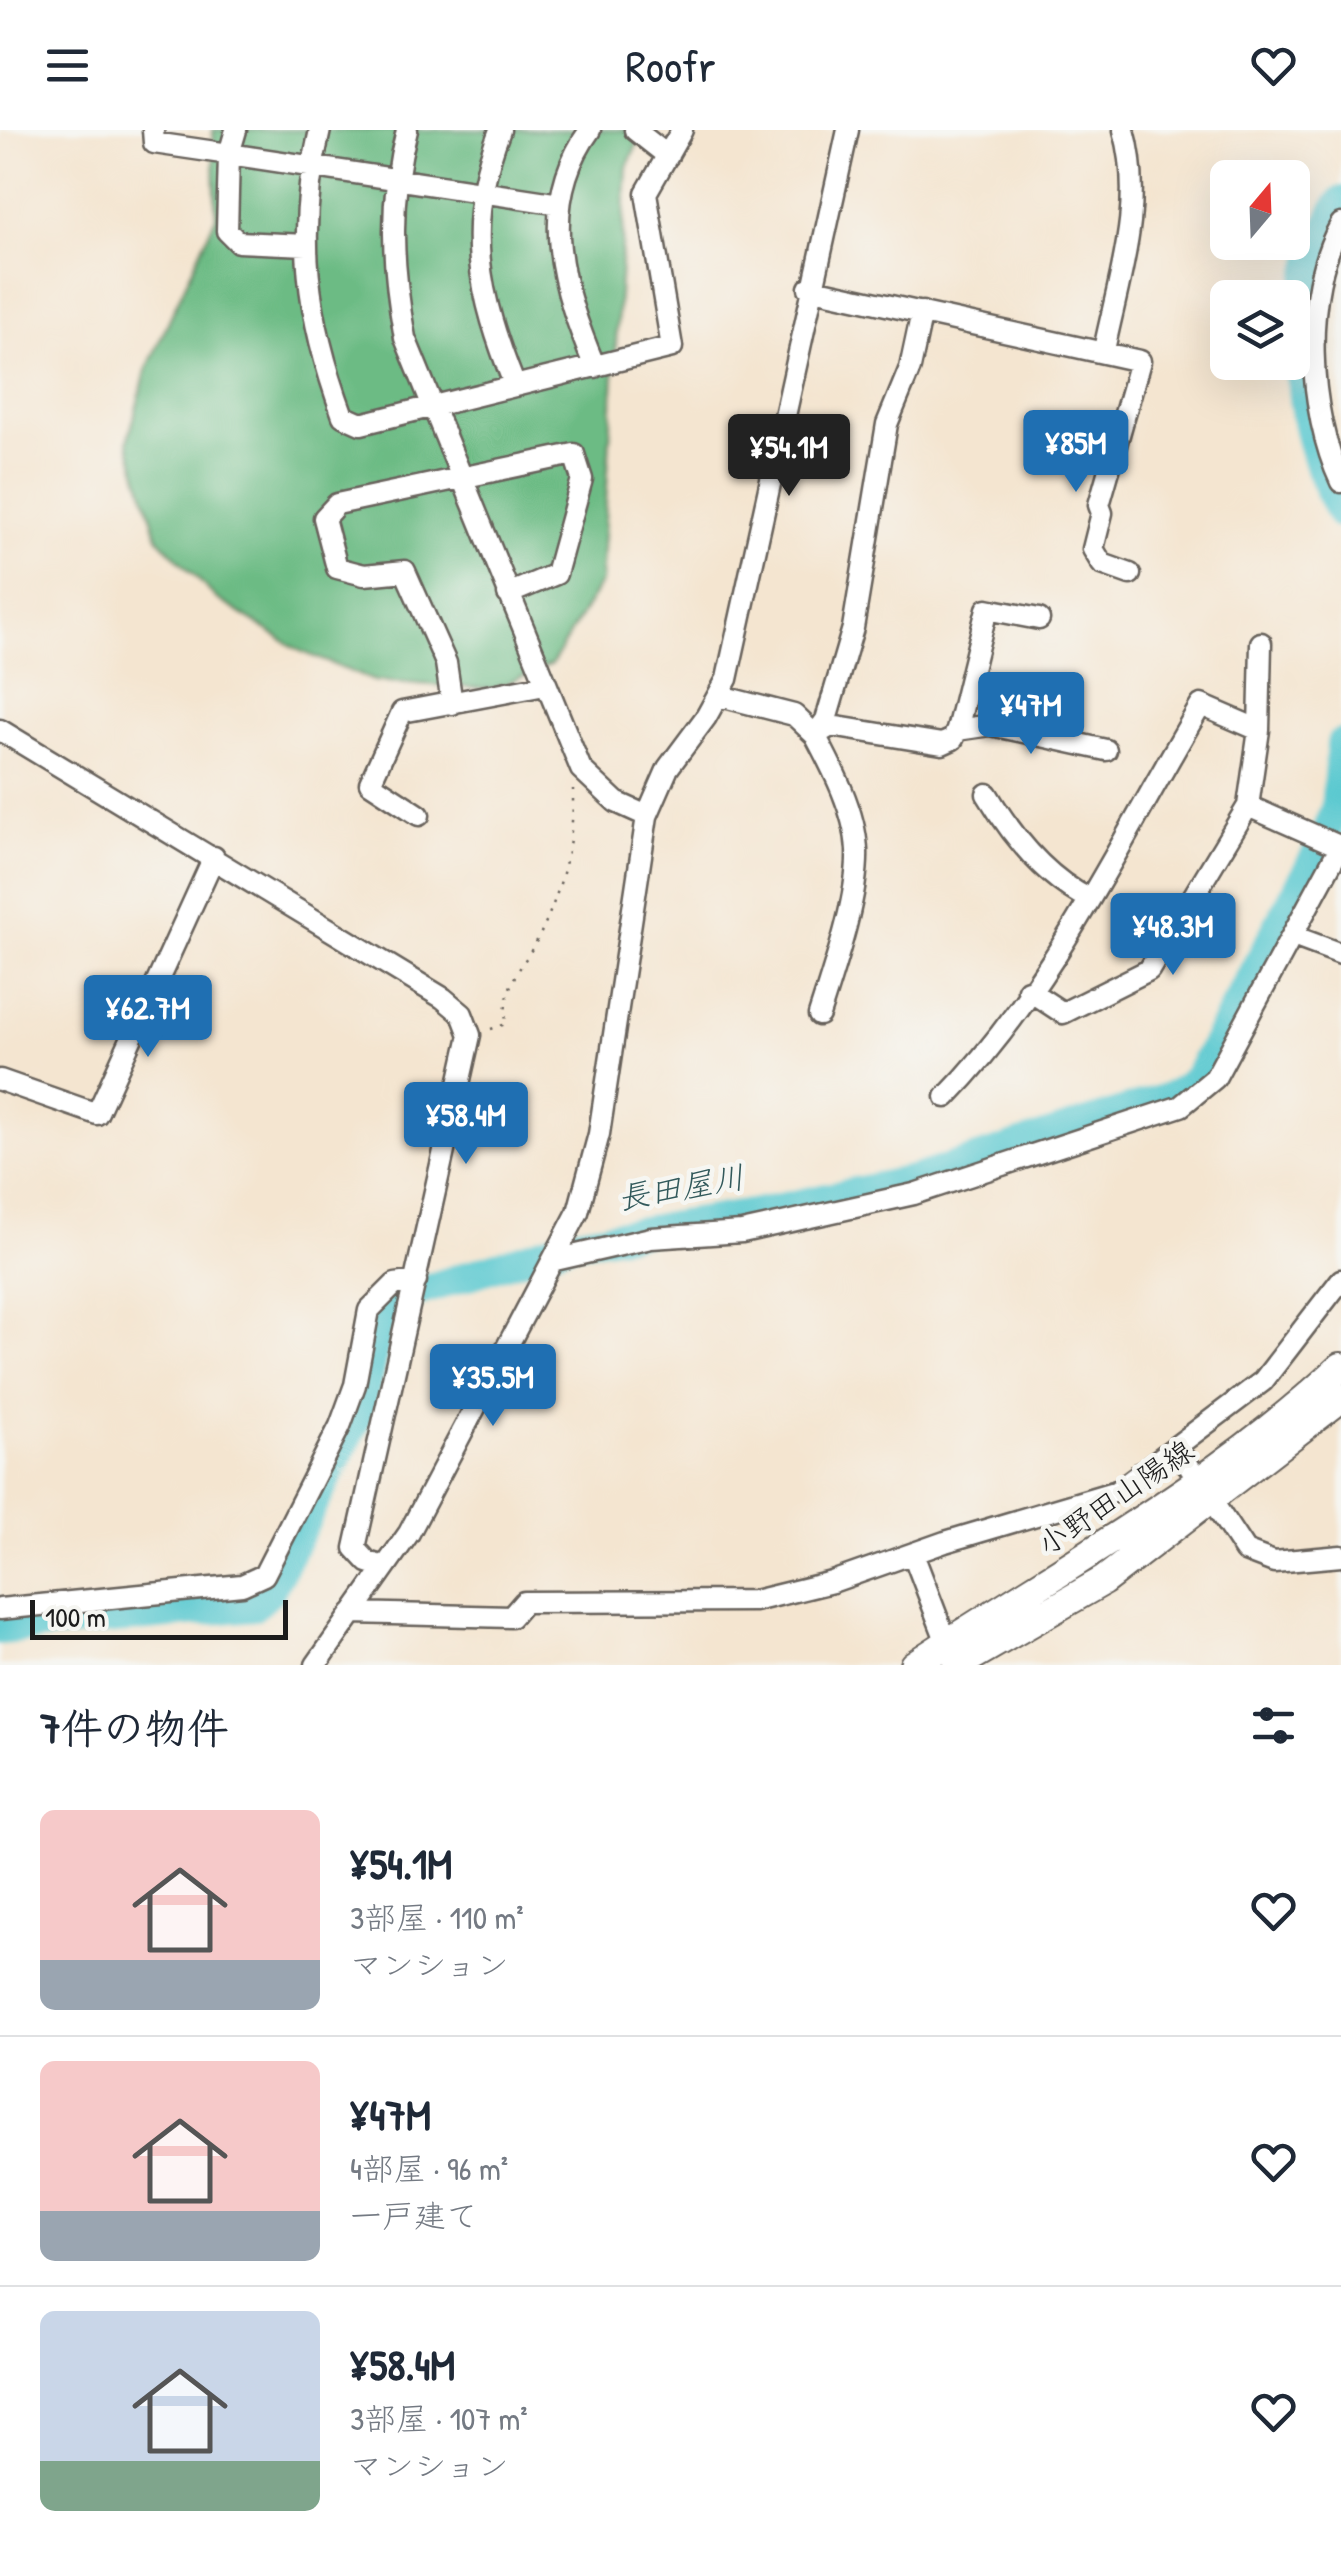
<!DOCTYPE html>
<html lang="ja">
<meta charset="utf-8">
<style>
:root{--surface:#fff;--page:#f6f6f7;--text:#1f2937;--muted:#747a83;--line:#e0e1e3;--accent:#1f6fb2}
body{margin:0;font-family:"Patrick Hand","Klee One",sans-serif;background:var(--page);color:var(--text);height:100vh;display:flex;flex-direction:column;font-size:38px;white-space:nowrap}
*{box-sizing:border-box;margin:0}
p{font-size:32px;color:var(--muted)}
.icon{flex:none;width:55px;height:55px;fill:none;stroke:currentColor;stroke-width:2;stroke-linecap:round;stroke-linejoin:round}
.map{position:relative;height:1535px;overflow:hidden}
.details{display:flex;flex-direction:column;background:var(--surface);flex:1}
.details>*{flex:none}
.needle{width:65px;rotate:19deg}
.buttons{position:absolute;left:1210px;top:30px;display:grid;gap:20px}
.buttons a{display:grid;place-items:center;width:100px;height:100px;border-radius:15px;background:var(--surface);box-shadow:0 10px 40px #0002;font-size:50px}
.scale{position:absolute;left:30px;bottom:25px;width:258px;box-sizing:border-box;padding-left:10px;border:5px solid #1c1c1c;border-top:0;font-size:28px;line-height:35px;white-space:nowrap;color:#1c1c1c;-webkit-text-stroke:8px #f6f6f2;paint-order:stroke}
.price{position:absolute;translate:-50% -85px;padding:0 22px;border-radius:10px;background:var(--accent);color:#fff;font-size:32px;line-height:65px;filter:drop-shadow(0 2px 5px #0008)}
.price::after{content:'';position:absolute;left:50%;top:60px;width:30px;height:22px;margin-left:-15px;background:inherit;clip-path:polygon(0 0,100% 0,50% 100%)}
.price.selected{background:#222;color:#fff}
ul{padding:0;list-style:none}
li{display:flex;align-items:center;gap:30px;height:250px;padding:0 40px}
li+li{border-top:2px solid var(--line)}
li span{display:grid;place-items:center;flex:none;width:280px;height:200px;border-radius:15px;color:#555}
li>.icon{margin-inline-start:auto}
span .icon{width:120px;height:120px;fill:#fffc;stroke-width:1}
li b{font-size:42px}
h2{display:flex;justify-content:space-between;align-items:center;height:120px;padding:0 40px;font-size:42px}
header{display:flex;justify-content:space-between;align-items:center;height:130px;padding:0 40px;background:var(--surface);font-size:45px;font-weight:600}
.map>svg:first-child{display:block}
.forest{fill:#6cbb84;stroke:#446c50;stroke-width:2.5}
.lines{fill:none;stroke-linecap:round;stroke-linejoin:round}
.river{stroke:#5cc9d0;stroke-width:30}
.minor-casing{stroke:#68625b;stroke-width:25}
.major-casing{stroke:#68625b;stroke-width:32}
.path{stroke:#68625b;stroke-width:2.5;stroke-dasharray:2.5 8;stroke-linecap:butt}
.minor{stroke:#fff;stroke-width:20}
.major{stroke:#fff;stroke-width:28}
.labels{text-anchor:middle;dominant-baseline:central;stroke-width:9;stroke-linejoin:round;paint-order:stroke}
.street-label{font-size:30px;fill:#1c1c1c;stroke:#f6f6f2}
.water-label{font-size:32px;font-style:italic;fill:#32595b;stroke:#f6f6f2}
</style>
<header><svg class="icon" aria-label="menu" viewBox="0 0 24 24"><path d="M4 6h16M4 12h16M4 18h16"/></svg>Roofr<svg class="icon" aria-label="heart" viewBox="0 0 24 24"><path d="M12 20l-8-8c-3-5 5-10 8-4 3-6 11-1 8 4z"/></svg></header>
<div class="map">
<svg width="1341" height="1535" viewBox="0 0 1341 1535">
<rect width="100%" height="100%" fill="#f6f6f2"/>
<filter id="ink" filterUnits="userSpaceOnUse"><feTurbulence type="fractalNoise" baseFrequency=".01" numOctaves="2"/><feDisplacementMap in="SourceGraphic" scale="20" xChannelSelector="R" yChannelSelector="G"/><feConvolveMatrix kernelMatrix="1 2 1 2 8 2 1 2 1" color-interpolation-filters="sRGB"/></filter>
<filter id="wash" filterUnits="userSpaceOnUse"><feTurbulence type="fractalNoise" baseFrequency=".0048" numOctaves="4" result="noise"/><feDisplacementMap in="SourceGraphic" scale="40" xChannelSelector="R" yChannelSelector="G"/><feGaussianBlur stdDeviation="2.25" result="paint"/><feColorMatrix in="noise" values="0 0 0 0 0 0 0 0 0 0 0 0 0 0 0 0 0 1.4 0 .05"/><feComposite in="paint" operator="in"/></filter>
<g filter="url(#wash)">
<rect width="100%" height="100%" fill="#f4e5d0"/>
<path class="forest" d="M 213,0 L 644,0 L 627,37 L 601,452 L 552,534 L 493,559 L 374,551 L 302,522 L 216,468 L 158,408 L 128,311 L 146,241 L 216,87 Z"/>
<g class="lines">
<path class="river" d="M 1341,71 C 1284,166 1289,288 1341,384
M 0,1500 L 254,1476 L 270,1461 L 361,1281 L 382,1182 L 402,1167 L 571,1112 L 756,1083 L 916,1049 L 1174,965 L 1197,948 L 1324,709 L 1335,678 L 1341,614"/>
</g>
</g>
<g filter="url(#ink)">
<g class="lines">
<defs>
<path id="minor" d="M 153,0 L 154,13 L 229,24 L 227,101 L 238,112 L 307,115
M 236,0 L 229,24 L 560,74
M 320,0 C 295,103 307,188 343,286 L 361,294 L 672,217 L 646,63 L 682,0
M 407,0 C 388,71 392,137 405,208 L 581,639 L 616,672 L 647,686
M 500,0 C 463,95 478,164 515,256
M 590,0 C 535,76 563,160 595,237
M 635,0 L 668,26
M 1341,94 C 1301,163 1308,282 1341,352
M 809,158 L 1140,231 L 1099,375 L 1102,383 L 1093,419 L 1102,434 L 1130,444
M 1104,220 C 1119,147 1145,74 1124,0
M 720,566 L 794,585 L 815,605 L 831,596 L 942,614 L 953,609 L 957,600 L 987,479 L 1039,489
M 452,574 L 446,533 L 405,441 L 364,445 L 337,438 L 324,388 L 337,374 L 574,324 L 582,349 L 556,444 L 508,464
M 0,600 L 443,868 L 462,884 L 470,905 L 355,1418 L 368,1432 L 384,1437
M 957,600 L 991,595 L 1106,620
M 1259,600 L 1261,513
M 987,664 C 1011,704 1046,748 1089,769
M 419,685 L 370,653 L 402,582 L 545,555
M 1293,806 L 1341,824
M 1028,860 L 1063,883 L 1149,840 L 1248,676
M 819,885 C 833,841 859,766 857,720 C 855,681 833,639 815,605 L 826,590 L 853,498 L 887,294 L 910,238 L 922,182
M 0,950 L 97,984 L 214,727
M 946,967 C 1052,859 1123,705 1201,575 L 1259,600 L 1248,676 L 1341,717
M 555,1130 L 651,1108 L 742,1102 L 914,1064 L 1181,976 L 1215,948 L 1341,715
M 1177,1318 L 1245,1421 L 1274,1432 L 1341,1426
M 913,1424 L 947,1513
M 0,1479 L 242,1455 L 264,1445 L 340,1296 L 355,1255 L 369,1180 L 395,1154 L 416,1151
M 352,1483 L 511,1487 L 524,1472 L 754,1471 L 832,1452 L 945,1412 L 1117,1361 L 1263,1251 L 1341,1150
M 316,1535 L 409,1403 L 578,1082 L 599,1004 L 647,686 L 668,638 L 706,587 L 727,549 L 848,0"/>
<path id="major" d="M 914,1535 C 1059,1439 1213,1357 1341,1237
M 957,1535 L 1103,1451 L 1341,1268"/>
</defs>
<use href="#minor" class="minor-casing"/>
<use href="#major" class="major-casing"/>
<path class="path" d="M 491,899 L 506,894 C 501,850 528,834 544,796 C 564,752 574,707 573,659"/>
<use href="#minor" class="minor"/>
<use href="#major" class="major"/>
</g>
</g>
<g class="labels">
<g class="street-label">
<text transform="translate(1115 1367) rotate(-34)">小野田山陽線</text>
</g>
<g class="water-label">
<text transform="translate(681 1057) rotate(-10)">長田屋川</text>
</g>
</g>
</svg>
<div class="buttons">
<a><svg class="needle" viewBox="-14 -14 28 28"><path d="M0-13l5 13h-10z" fill="#e53935"/><path d="M0 13l5-13h-10z" fill="#747a83"/></svg></a>
<a><svg class="icon" aria-label="layers" viewBox="0 0 24 24"><path d="M12 4l9 5-9 5-9-5zM3 14l9 5 9-5"/></svg></a>
</div>
<div class="scale">100 m</div>
<b class="price" style="left:1076px;top:365px">¥85M</b>
<b class="price selected" style="left:789px;top:369px">¥54.1M</b>
<b class="price" style="left:1031px;top:627px">¥47M</b>
<b class="price" style="left:1173px;top:848px">¥48.3M</b>
<b class="price" style="left:148px;top:930px">¥62.7M</b>
<b class="price" style="left:466px;top:1037px">¥58.4M</b>
<b class="price" style="left:493px;top:1299px">¥35.5M</b>
</div>
<section class="details">
<h2>7件の物件<svg class="icon" aria-label="filters" viewBox="0 0 24 24"><path d="M4 7h16M4 17h16"/><circle cx="9" cy="7" r="2"/><circle cx="15" cy="17" r="2"/></svg></h2>
<ul>
<li><span style="background:linear-gradient(#f6c9c9 75%,#9aa5b1 0)"><svg class="icon" aria-label="home" viewBox="0 0 24 24"><path d="M3 11l9-7 9 7M6 9v11h12V9"/></svg></span><div><b>¥54.1M</b><p>3部屋 · 110 m²</p><p>マンション</p></div><svg class="icon" aria-label="heart" viewBox="0 0 24 24"><path d="M12 20l-8-8c-3-5 5-10 8-4 3-6 11-1 8 4z"/></svg></li>
<li><span style="background:linear-gradient(#f6c9c9 75%,#9aa5b1 0)"><svg class="icon" aria-label="home" viewBox="0 0 24 24"><path d="M3 11l9-7 9 7M6 9v11h12V9"/></svg></span><div><b>¥47M</b><p>4部屋 · 96 m²</p><p>一戸建て</p></div><svg class="icon" aria-label="heart" viewBox="0 0 24 24"><path d="M12 20l-8-8c-3-5 5-10 8-4 3-6 11-1 8 4z"/></svg></li>
<li><span style="background:linear-gradient(#c9d6e8 75%,#7fa58c 0)"><svg class="icon" aria-label="home" viewBox="0 0 24 24"><path d="M3 11l9-7 9 7M6 9v11h12V9"/></svg></span><div><b>¥58.4M</b><p>3部屋 · 107 m²</p><p>マンション</p></div><svg class="icon" aria-label="heart" viewBox="0 0 24 24"><path d="M12 20l-8-8c-3-5 5-10 8-4 3-6 11-1 8 4z"/></svg></li>
</ul>
</section>
